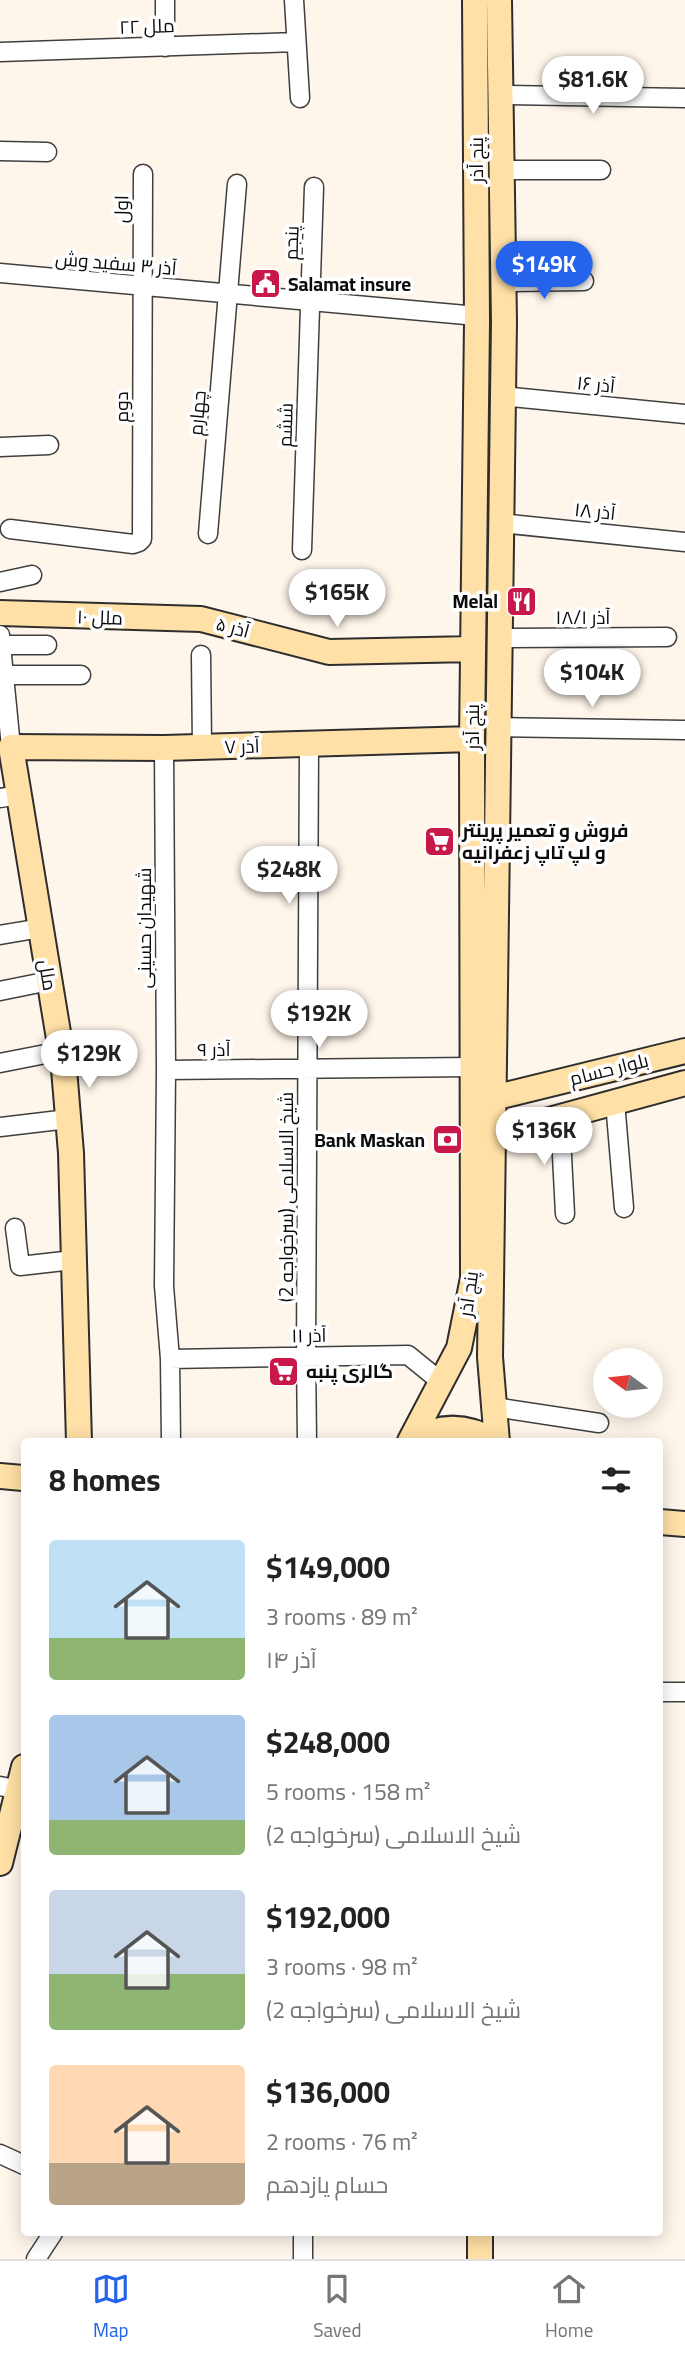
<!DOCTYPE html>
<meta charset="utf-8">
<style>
:root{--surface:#fff;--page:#f6f6f6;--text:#222;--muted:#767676;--line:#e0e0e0;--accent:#2563eb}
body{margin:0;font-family:Georgia,Cairo,serif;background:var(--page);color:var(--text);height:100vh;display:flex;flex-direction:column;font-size:26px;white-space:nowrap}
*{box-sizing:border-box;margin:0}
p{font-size:23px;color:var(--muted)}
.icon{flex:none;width:38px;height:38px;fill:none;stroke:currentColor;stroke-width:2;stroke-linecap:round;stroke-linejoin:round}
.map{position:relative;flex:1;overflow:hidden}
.side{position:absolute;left:21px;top:1438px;width:642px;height:798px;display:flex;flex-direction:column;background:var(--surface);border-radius:7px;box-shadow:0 4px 18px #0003}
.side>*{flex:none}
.needle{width:46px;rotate:285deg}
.fabs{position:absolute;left:593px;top:1348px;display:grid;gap:14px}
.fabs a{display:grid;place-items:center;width:70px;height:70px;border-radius:50%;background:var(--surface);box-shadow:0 4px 18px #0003;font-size:35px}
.price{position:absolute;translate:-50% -60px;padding:0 16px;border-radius:24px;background:#fff;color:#222;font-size:23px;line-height:46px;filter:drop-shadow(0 2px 4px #0008)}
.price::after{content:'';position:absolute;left:50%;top:42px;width:21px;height:16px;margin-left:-10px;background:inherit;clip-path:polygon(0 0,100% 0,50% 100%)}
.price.on{background:var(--accent);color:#fff}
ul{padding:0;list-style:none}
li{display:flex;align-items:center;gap:21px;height:175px;padding:0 28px}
li span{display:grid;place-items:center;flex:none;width:196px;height:140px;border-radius:7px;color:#555}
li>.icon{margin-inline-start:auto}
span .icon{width:84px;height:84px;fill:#fffc;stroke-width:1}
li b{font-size:30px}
h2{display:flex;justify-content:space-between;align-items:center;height:84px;padding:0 28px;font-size:30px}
.menu{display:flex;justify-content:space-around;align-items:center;height:98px;border-top:2px solid var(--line);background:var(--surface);font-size:19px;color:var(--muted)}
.menu a{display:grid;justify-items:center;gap:4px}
.menu .on{color:var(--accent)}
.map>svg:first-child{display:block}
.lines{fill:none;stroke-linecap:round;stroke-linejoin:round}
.street-casing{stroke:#3f3f3f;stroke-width:21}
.secondary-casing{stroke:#2e2e2e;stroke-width:28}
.street{stroke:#fff;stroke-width:18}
.secondary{stroke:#ffe0a6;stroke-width:24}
.labels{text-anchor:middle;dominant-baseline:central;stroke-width:7;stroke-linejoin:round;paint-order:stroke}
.street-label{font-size:19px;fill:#0c0c0c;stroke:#fff}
.poi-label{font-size:19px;font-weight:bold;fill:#0c0c0c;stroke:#fff;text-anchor:start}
</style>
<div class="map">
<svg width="685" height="2259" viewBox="0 0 685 2259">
<rect width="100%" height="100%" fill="#fff6eb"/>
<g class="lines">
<defs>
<path id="street" d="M 165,0 L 165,47
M 294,0 L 300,98
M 0,52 L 296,42
M 501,95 L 685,98
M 0,151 L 47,152
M 501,170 L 601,170
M 0,273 L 477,316
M 503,282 L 584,281
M 502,396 L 685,414
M 0,447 L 49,445
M 500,523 L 685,542
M 10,529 L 133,544 L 139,542 L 142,539 L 143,174
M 208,534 L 237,184
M 302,550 L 314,187
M 0,582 L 32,575
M 0,635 L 11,747
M 499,638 L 667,637
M 1,645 L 47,645
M 201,655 L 202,747
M 4,675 L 81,675
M 498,727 L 685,730
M 164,748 L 166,1070 L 164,1286 L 170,1359 L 171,1442
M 0,798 L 19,795
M 0,935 L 41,928
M 0,991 L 49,981
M 0,1063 L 61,1051
M 166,1070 L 472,1067
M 615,1102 L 624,1208
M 560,1117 L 565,1214
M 0,1127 L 68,1119
M 15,1228 L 20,1266 L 73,1260
M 170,1359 L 408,1355 L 440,1381
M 494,1407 L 599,1423
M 307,1442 L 306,1356 L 309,743
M 660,1692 L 685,1692
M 0,1786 L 20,1790
M 0,2154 L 24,2165
M 36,2259 L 53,2233
M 303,2259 L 303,2233"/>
<path id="secondary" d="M 0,613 L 201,619 L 329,652 L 473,649
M 493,1098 L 685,1051
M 494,1135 L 685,1083
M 410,1441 L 459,1348 L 473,1278 L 472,739 L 477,322 L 475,0
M 79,1442 L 71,1153 L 64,1069 L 11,747 L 164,748 L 472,739
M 410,1442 C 439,1424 466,1424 495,1442
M 497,1442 L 490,1357 L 504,322 L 499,0
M 0,1476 L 23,1478
M 660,1522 L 685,1524
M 0,1863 L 24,1767
M 480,2259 L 480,2233"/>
</defs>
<use href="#street" class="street-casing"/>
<use href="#secondary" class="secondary-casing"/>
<use href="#street" class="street"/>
<use href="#secondary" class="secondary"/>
</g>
<defs>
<symbol id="civic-square" viewBox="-11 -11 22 22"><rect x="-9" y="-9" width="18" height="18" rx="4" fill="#c8184a" stroke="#fff"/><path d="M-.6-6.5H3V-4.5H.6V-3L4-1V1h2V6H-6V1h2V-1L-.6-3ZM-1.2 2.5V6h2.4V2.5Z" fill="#fff"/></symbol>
<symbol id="restaurant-square" viewBox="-11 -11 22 22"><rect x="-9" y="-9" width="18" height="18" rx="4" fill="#c8184a" stroke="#fff"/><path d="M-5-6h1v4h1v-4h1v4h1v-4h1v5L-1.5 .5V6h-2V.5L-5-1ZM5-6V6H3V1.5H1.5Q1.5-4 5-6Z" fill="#fff"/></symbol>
<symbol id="supermarket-square" viewBox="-11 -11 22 22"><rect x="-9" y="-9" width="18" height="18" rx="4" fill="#c8184a" stroke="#fff"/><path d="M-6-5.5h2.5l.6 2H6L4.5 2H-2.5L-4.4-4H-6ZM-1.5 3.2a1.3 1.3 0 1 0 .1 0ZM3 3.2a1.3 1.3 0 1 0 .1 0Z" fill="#fff"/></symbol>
<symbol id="bank-square" viewBox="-11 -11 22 22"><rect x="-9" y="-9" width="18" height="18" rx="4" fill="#c8184a" stroke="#fff"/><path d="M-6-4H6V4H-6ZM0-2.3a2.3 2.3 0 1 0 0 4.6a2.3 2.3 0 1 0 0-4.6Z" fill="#fff"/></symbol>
</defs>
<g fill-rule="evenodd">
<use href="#civic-square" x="248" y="266" width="35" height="35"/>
<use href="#restaurant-square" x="504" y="584" width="35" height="35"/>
<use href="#supermarket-square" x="422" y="824" width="35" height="35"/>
<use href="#bank-square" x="430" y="1122" width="35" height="35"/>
<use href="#supermarket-square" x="266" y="1354" width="35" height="35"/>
</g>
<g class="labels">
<g class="street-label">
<text transform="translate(147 26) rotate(-2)">۲۲ ملل</text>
<text transform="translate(476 160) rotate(-90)">پنج آذر</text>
<text transform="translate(121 209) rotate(-89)">اول</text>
<text transform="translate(291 243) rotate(-88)">پنجم</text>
<text transform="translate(116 263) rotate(5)">آذر ۳ سفید وش</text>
<text transform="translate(596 384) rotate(6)">۱۶ آذر</text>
<text transform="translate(121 407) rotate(-90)">دوم</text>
<text transform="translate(197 413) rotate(-85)">چهارم</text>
<text transform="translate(285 425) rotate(-88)">ششم</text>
<text transform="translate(595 511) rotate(6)">۱۸ آذر</text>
<text transform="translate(100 617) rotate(2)">۱۰ ملل</text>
<text x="583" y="617">۱۸/۱ آذر</text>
<text transform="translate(233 627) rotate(15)">آذر ۵</text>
<text transform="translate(472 727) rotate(-90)">پنج آذر</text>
<text transform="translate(242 746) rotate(-2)">آذر ۷</text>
<text transform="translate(144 928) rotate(-90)">شهیدان حسینی</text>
<text transform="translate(48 975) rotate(81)">ملل</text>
<text x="214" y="1049">۹ آذر</text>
<text transform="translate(609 1069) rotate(-14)">بلوار حسام</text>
<text transform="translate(286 1197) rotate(-90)">شیخ الاسلامی (سرخواجه 2)</text>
<text transform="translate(468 1294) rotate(-82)">پنج آذر</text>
<text transform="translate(309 1335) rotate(-1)">آذر ۱۱</text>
</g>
<g class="poi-label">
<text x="288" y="284">Salamat insure</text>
<text x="498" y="601" text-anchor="end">Melal</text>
<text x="462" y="830">فروش و تعمیر پرینتر<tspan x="462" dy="22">و لپ تاپ زعفرانیه</tspan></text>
<text x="425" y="1140" text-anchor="end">Bank Maskan</text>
<text x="306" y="1371">گالری پنبه</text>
</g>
</g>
</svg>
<div class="fabs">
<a><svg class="needle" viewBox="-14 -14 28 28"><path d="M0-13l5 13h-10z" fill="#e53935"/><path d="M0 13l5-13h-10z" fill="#767676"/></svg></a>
</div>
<b class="price" style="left:593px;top:116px">$81.6K</b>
<b class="price on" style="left:544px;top:301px">$149K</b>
<b class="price" style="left:337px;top:629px">$165K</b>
<b class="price" style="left:592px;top:709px">$104K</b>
<b class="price" style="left:289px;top:906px">$248K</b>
<b class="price" style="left:319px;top:1050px">$192K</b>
<b class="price" style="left:89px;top:1090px">$129K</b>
<b class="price" style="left:544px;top:1167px">$136K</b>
<section class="side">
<h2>8 homes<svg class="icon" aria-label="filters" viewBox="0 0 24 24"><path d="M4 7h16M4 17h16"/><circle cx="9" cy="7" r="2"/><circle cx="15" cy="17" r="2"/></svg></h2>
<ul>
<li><span style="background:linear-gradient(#bfe0f5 70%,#8fb573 0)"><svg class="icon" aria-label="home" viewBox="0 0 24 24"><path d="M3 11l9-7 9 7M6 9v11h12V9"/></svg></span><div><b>$149,000</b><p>3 rooms · 89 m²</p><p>۱۴ آذر</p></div></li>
<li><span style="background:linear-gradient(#a9c7e8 75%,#8fb573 0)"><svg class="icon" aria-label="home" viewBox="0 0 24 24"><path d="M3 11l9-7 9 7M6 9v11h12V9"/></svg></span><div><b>$248,000</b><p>5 rooms · 158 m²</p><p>شیخ الاسلامی (سرخواجه 2)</p></div></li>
<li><span style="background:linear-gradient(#c9d6e8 60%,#8fb573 0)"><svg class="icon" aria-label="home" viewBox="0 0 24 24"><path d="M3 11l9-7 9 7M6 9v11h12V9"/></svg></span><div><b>$192,000</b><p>3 rooms · 98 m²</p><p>شیخ الاسلامی (سرخواجه 2)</p></div></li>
<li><span style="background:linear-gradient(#ffd9b3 70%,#b9a48a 0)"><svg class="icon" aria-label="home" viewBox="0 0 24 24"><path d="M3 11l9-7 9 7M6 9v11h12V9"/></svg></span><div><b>$136,000</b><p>2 rooms · 76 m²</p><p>حسام یازدهم</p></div></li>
</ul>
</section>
</div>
<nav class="menu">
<a class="on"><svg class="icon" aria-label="map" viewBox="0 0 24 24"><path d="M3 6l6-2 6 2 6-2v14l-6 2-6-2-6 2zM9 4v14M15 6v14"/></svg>Map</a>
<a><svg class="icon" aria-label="saved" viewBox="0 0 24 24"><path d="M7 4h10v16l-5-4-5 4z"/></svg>Saved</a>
<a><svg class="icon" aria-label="home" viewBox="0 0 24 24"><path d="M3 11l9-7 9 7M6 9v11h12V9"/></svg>Home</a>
</nav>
